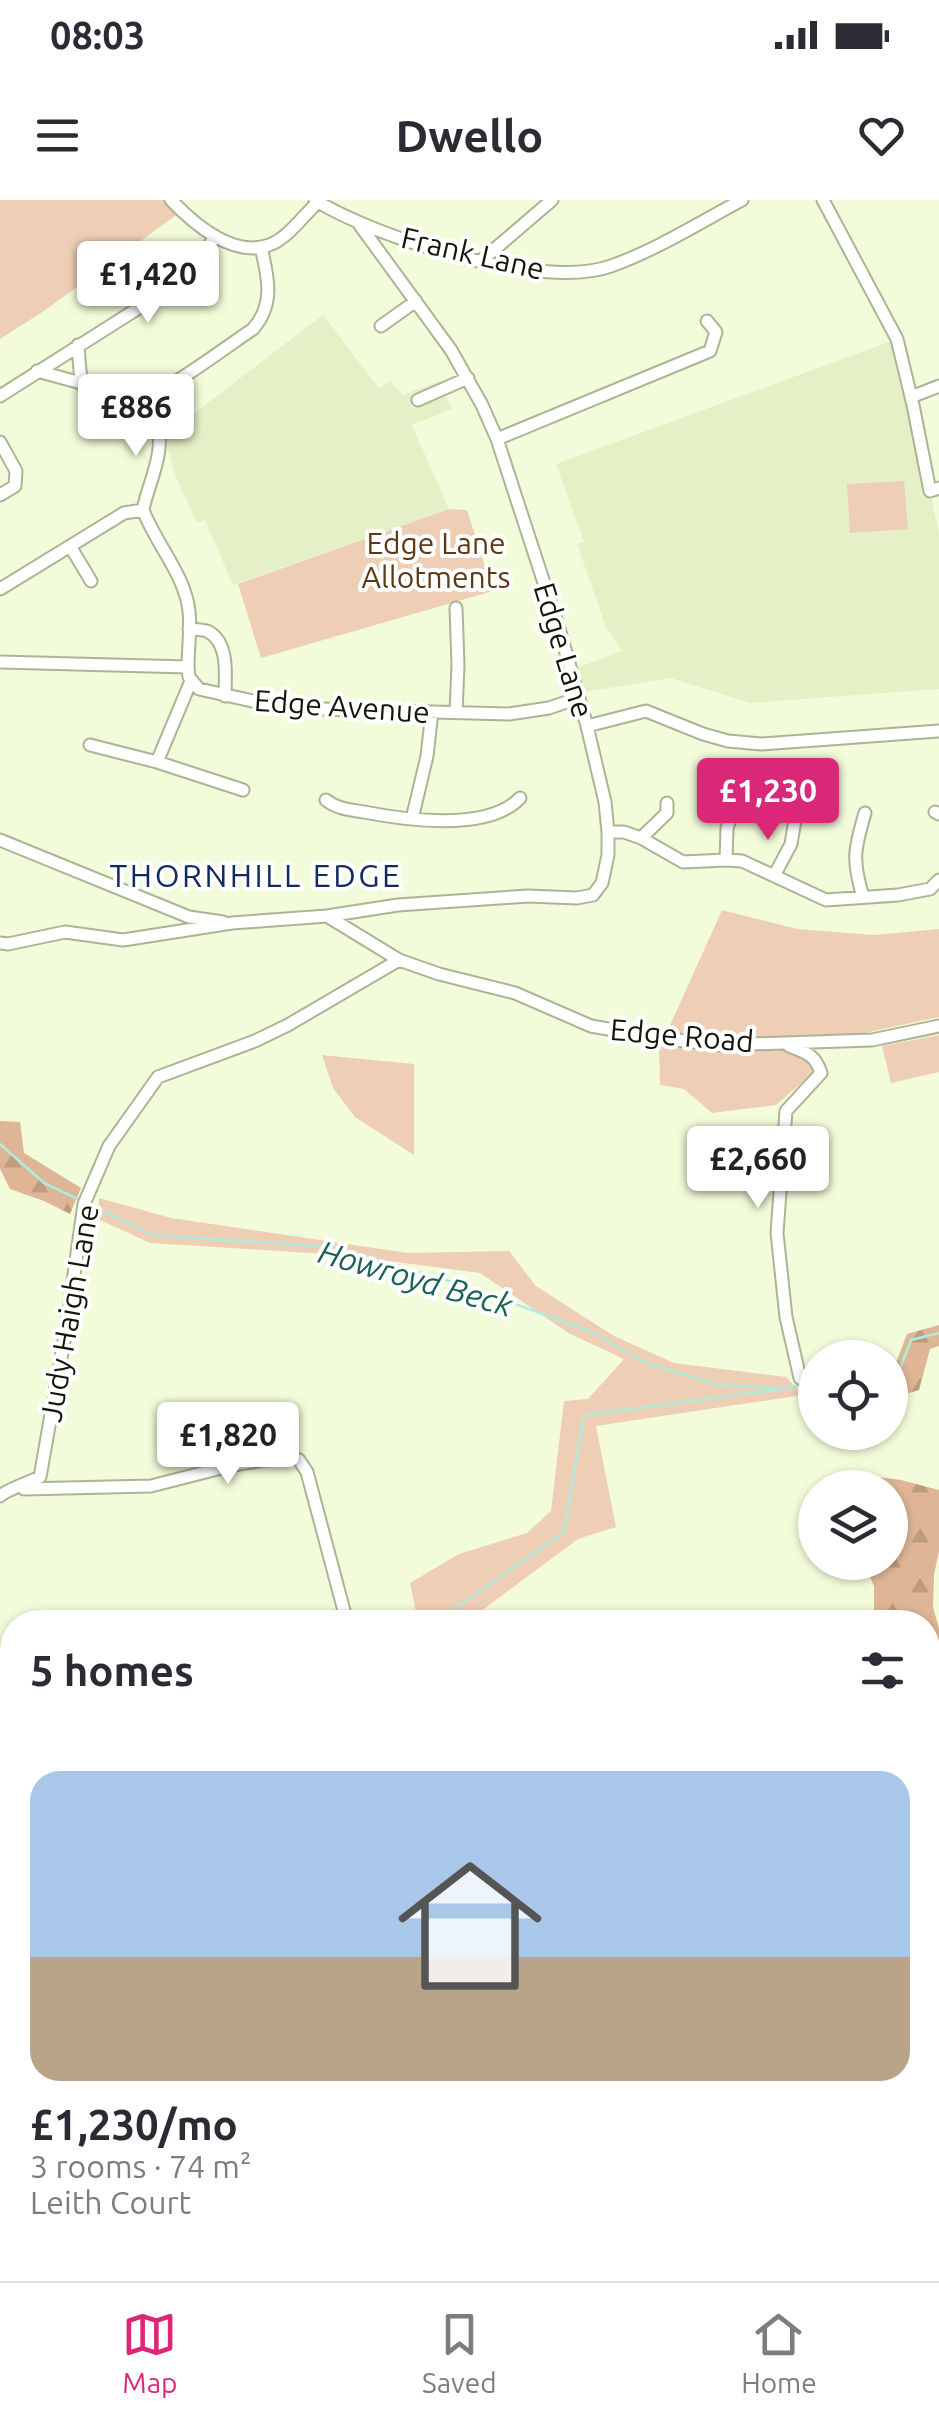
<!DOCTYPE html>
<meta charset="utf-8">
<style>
:root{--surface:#fff;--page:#f7f7f7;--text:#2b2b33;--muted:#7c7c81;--line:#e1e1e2;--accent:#db2777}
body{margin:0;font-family:Ubuntu,sans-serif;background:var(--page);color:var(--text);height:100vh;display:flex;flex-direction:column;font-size:38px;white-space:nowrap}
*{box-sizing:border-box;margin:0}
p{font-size:32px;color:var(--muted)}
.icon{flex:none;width:55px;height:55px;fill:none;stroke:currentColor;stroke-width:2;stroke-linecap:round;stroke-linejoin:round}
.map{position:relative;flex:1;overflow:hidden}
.details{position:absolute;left:0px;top:1410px;width:940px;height:672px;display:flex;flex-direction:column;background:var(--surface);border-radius:40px 40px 0 0;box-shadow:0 2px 8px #0004}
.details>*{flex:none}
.fabs{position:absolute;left:798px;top:1140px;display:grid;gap:20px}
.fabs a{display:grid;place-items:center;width:110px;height:110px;border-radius:50%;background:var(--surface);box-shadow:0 2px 8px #0004;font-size:50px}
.price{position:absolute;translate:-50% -85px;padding:0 22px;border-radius:10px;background:#fff;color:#222;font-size:32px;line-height:65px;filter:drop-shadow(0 2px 5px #0008)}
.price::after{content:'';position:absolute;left:50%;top:60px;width:30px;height:22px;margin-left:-15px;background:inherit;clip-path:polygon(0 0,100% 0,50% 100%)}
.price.active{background:var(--accent);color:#fff}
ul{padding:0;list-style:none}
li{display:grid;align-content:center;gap:20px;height:530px;padding:0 30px}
li span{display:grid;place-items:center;height:310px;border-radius:30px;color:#555}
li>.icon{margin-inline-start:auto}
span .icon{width:180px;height:180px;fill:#fffc;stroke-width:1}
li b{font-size:42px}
h2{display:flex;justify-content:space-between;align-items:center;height:120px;padding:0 30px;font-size:42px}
.status{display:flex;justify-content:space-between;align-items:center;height:70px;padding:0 50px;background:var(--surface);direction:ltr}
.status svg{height:28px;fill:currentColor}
header{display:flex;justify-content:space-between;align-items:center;height:130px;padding:0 30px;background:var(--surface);font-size:45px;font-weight:700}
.tab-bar{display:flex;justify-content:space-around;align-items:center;height:140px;border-top:2px solid var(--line);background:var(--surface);font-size:28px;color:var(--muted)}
.tab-bar a{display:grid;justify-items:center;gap:5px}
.tab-bar .active{color:var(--accent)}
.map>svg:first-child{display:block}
.built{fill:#e5f0c7}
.green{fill:#eecfb6}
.forest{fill:url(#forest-firs)}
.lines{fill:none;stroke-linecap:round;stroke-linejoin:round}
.stream{stroke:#b0ebdb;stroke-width:2.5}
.minor-casing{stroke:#acb495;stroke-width:15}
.minor{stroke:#fff;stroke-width:11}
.labels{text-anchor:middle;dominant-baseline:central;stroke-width:8;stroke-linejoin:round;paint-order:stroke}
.street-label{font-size:30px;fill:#13160a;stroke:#fff}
.park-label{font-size:30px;fill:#5f3913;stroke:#fff}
.neighbourhood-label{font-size:32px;letter-spacing:2.5px;fill:#112a60;stroke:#fff}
.water-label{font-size:32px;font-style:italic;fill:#196354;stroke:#fff}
</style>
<div class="status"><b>08:03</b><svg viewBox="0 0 49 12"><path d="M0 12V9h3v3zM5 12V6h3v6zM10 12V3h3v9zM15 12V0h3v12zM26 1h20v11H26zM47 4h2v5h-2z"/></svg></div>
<header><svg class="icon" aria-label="menu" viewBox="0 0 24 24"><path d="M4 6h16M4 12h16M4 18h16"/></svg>Dwello<svg class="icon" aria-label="heart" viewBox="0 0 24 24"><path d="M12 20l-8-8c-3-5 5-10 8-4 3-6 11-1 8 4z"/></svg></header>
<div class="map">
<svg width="939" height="2081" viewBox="0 0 939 2081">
<defs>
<pattern id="forest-firs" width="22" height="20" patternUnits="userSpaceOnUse" patternTransform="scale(2.5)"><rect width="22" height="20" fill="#deb696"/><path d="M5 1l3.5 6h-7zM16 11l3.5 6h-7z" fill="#be9c80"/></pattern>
</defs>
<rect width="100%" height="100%" fill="#f3fcda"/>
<path class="built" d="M 323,115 L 379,188 L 390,181 L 403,195 L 439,181 L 452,209 L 412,225 L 449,309 L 233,385 L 205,320 L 197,323 L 176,277 L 164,236 Z
M 897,139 L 939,333 L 939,489 L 750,503 L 671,478 L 577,493 L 571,470 L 622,451 L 606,427 L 577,344 L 584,342 L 556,264 Z"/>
<path class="green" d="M 0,0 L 171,0 L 182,11 L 41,113 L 0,139 Z
M 904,281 L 908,329 L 850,333 L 847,284 Z
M 449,309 L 467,310 L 493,391 L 261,458 L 238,384 Z
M 722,710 L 798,729 L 874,735 L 939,729 L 939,817 L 860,834 L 721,839 L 667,832 Z
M 939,835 L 939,872 L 891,883 L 882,846 Z
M 659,845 C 680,847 703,852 725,852 C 761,851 789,837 815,871 L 776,905 L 712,913 L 684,889 L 660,885 Z
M 322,855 L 414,864 L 414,955 L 355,917 L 333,888 Z
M 99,998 L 171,1018 L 408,1053 L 509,1051 L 536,1086 L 614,1136 L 674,1163 L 786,1177 L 803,1195 L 596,1226 L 616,1327 L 578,1339 L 466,1422 L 418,1422 L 410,1383 L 459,1354 L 527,1333 L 551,1311 L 564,1201 L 588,1199 L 624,1159 L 570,1134 L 480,1073 L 343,1055 L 150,1043 L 98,1019 Z"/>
<path class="forest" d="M 0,921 L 20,922 L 24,953 L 81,988 L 70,1014 L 44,1001 L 10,989 L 0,969 Z
M 939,1125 L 939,1146 L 930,1149 L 919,1190 L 890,1199 L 890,1164 L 896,1163 L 907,1134 Z
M 871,1276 L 901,1280 L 939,1290 L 939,1351 L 934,1375 L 933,1407 L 939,1428 L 939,1540 L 928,1524 L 928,1422 L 874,1422 L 874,1386 L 864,1363 L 890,1362 L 890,1288 L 843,1287 L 841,1278 Z
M 12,1727 L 12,1934 L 5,1997 L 12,2021 L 12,2070 L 27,2070 L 31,2081 L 0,2081 L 0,1804 L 11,1786 L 0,1763 L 0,1733 Z"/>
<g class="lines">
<path class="stream" d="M 0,944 L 44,983 L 80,1000
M 87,1003 L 152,1035 L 335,1047 L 463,1085 L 587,1130 L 649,1164 L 719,1185 L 783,1189
M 890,1172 L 899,1171 L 911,1140 L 939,1133
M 784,1189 L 815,1181
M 436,1422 L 564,1332 L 584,1215 L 776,1190
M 0,1512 L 5,1514 L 12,1512
M 0,1828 L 12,1801
M 396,2070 L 398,2081
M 911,2070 L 939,2076"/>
<defs>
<path id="minor" d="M 171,0 C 194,24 233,58 269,45 C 287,39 304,15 318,2
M 315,0 C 376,38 542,91 611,66 C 656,50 699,23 742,0
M 823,0 L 897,139 L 913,205 L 930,291 L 939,288
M 482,60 L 552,0
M 381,126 L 416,101
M 78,145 C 80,163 78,183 90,198 C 97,206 107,210 118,209 C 150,205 223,149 253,129 C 275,104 268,77 261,47
M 37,171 L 81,183
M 0,196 L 170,88 L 201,59 L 215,36
M 911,197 L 939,186
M 418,200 L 468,178
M 497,239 L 710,151 L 716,132 L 707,121
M 0,242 L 16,271 L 15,286 L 0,295
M 143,310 C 148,283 167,251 156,222 C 154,215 147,208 143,201
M 70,346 L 91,381
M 0,389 L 124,313 L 143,310 C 156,344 185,375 189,411 C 191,429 188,449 188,467
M 456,408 L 458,465 L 456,513
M 189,429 C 191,429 205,430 207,431 C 230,442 225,476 225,496
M 0,462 L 188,467 L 189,477 L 199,489 L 284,508 L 509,514 L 549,508 L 578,498
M 587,526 L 646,511 L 703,534 L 728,541 L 761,544 L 939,531
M 90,545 L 157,562 L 243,590
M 157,562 L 191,481
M 326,600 C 337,609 351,610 364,612 C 405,620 488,632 520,598
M 935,612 L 939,614
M 412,619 L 427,556 L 432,512
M 608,632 L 624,632 L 641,638 L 683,662 L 726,660 L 742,661 L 826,700 L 898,695 L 930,689 L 939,680
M 641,638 L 667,613 L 667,603
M 0,640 L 189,717 L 223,722
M 726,660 L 727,628 L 739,595
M 774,676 L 791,644 L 795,620
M 863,697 C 852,660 854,650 865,613
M 327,716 L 399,760 L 439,774 L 515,793 L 591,826 L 659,838 L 721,845 L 872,840 L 939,826
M 0,743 L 8,744 L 65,732 L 123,740 L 232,723 L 327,716 L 398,705 L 528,696 L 577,698 L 593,695 L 602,683 L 608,655 L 608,632 L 605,602 L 587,526 L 560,432 L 497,239 L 482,205 L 451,150 L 359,24
M 789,846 C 806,853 815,854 821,873 L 786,911 L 777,1033 L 786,1117 L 800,1178
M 24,1289 L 151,1286 L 233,1265 L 289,1256 L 299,1260 L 307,1272 L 347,1422
M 0,1296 C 6,1290 30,1282 40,1277 L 67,1124 L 84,1004 L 109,946 L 158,877 L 255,841 L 288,825 L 399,760
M 928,2002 L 939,2003"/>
</defs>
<use href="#minor" class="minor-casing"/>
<use href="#minor" class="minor"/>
</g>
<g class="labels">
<g class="street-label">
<text transform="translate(473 53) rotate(13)">Frank Lane</text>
<text transform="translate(564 450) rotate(73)">Edge Lane</text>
<text transform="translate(342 506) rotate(4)">Edge Avenue</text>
<text transform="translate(682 835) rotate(5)">Edge Road</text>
<text transform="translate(69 1113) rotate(-80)">Judy Haigh Lane</text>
</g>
<g class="park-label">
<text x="436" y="343">Edge Lane<tspan x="436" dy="34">Allotments</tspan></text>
</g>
<g class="neighbourhood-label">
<text x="256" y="675">THORNHILL EDGE</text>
</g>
<g class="water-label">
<text transform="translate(416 1078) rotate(16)">Howroyd Beck</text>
</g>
</g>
</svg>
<div class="fabs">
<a><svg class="icon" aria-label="locate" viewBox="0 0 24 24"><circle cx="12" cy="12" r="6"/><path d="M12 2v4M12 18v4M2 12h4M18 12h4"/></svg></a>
<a><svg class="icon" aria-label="layers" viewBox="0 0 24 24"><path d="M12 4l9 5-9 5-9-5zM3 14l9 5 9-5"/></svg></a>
</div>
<b class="price" style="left:148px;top:126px">£1,420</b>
<b class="price" style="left:136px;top:259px">£886</b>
<b class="price active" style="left:768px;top:643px">£1,230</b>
<b class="price" style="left:758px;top:1011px">£2,660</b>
<b class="price" style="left:228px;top:1287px">£1,820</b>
<section class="details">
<h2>5 homes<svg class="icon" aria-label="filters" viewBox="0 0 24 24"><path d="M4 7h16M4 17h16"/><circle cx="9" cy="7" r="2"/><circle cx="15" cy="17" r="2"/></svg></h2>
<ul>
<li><span style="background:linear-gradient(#a9c7e8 60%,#b9a48a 0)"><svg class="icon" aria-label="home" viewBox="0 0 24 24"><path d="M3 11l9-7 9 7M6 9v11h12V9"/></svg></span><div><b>£1,230/mo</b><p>3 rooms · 74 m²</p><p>Leith Court</p></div></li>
</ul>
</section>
</div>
<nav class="tab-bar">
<a class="active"><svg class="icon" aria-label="map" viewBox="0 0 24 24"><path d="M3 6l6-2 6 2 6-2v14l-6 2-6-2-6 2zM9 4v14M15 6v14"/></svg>Map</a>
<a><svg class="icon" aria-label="saved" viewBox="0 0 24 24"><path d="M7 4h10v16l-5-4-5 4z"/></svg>Saved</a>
<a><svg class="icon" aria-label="home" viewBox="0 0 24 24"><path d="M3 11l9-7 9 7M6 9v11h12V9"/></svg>Home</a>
</nav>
